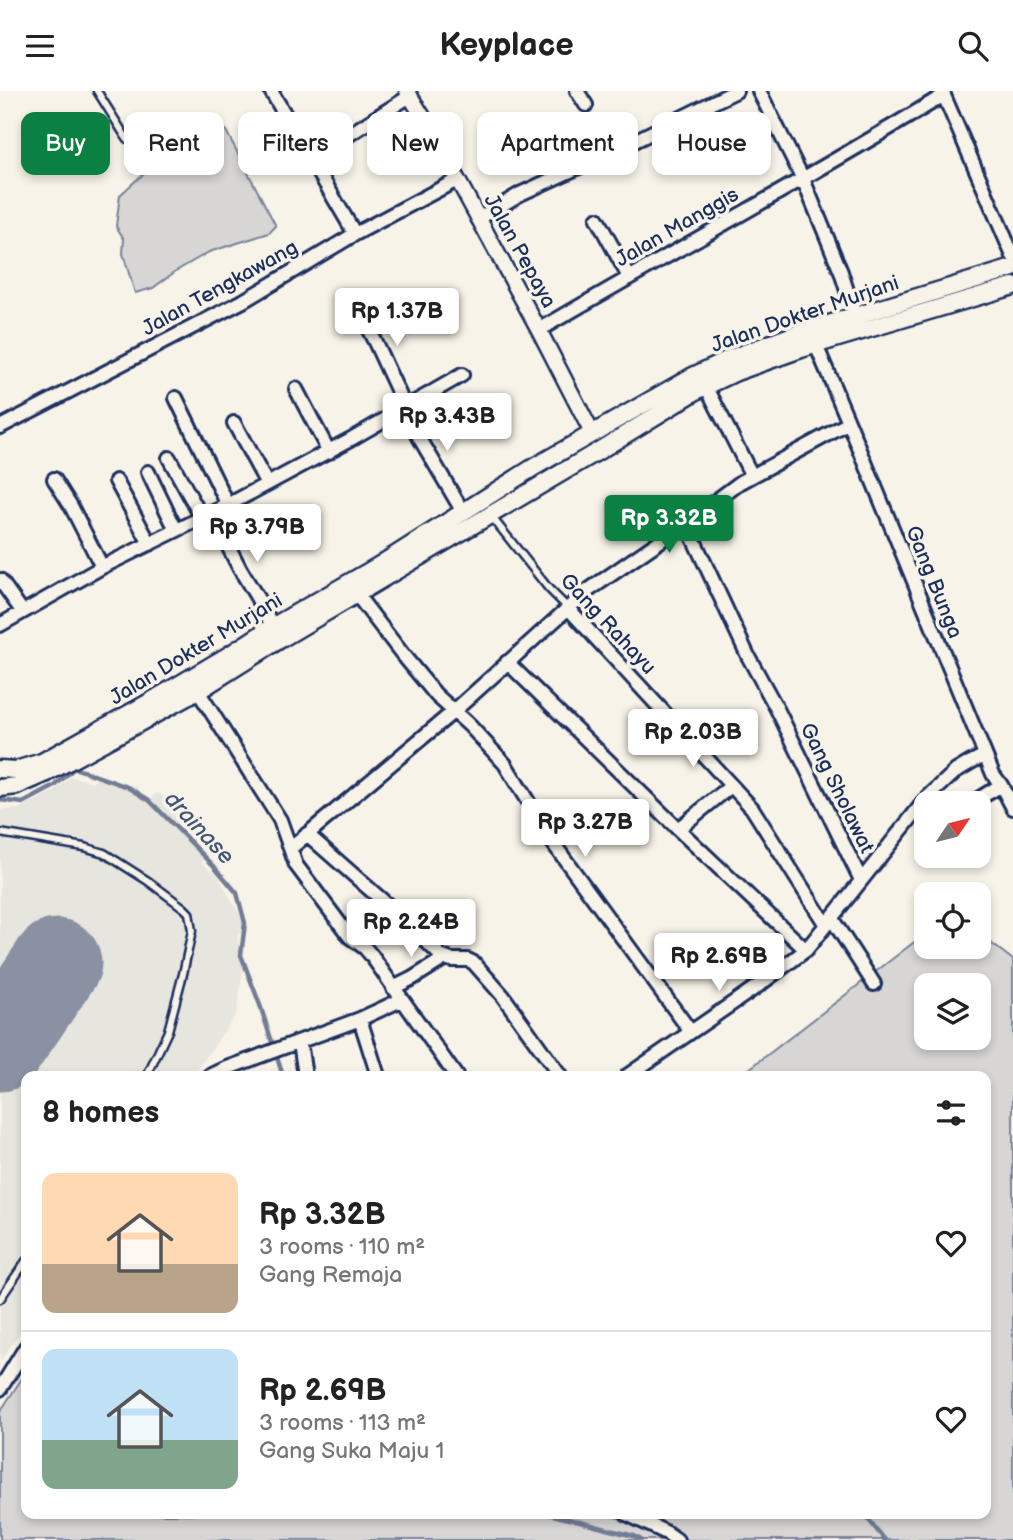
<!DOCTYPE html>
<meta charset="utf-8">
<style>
:root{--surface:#fff;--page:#f6f6f6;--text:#222;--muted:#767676;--line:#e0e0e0;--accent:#0b8043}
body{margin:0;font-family:"Balsamiq Sans",sans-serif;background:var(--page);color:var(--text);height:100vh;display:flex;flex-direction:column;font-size:26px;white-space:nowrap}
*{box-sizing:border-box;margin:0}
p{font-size:23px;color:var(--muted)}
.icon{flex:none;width:38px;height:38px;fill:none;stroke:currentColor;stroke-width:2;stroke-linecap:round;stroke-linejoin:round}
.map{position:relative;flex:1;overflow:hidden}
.drawer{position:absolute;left:21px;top:980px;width:970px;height:448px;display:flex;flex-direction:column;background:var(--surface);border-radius:14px;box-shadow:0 4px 10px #0003}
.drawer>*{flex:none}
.hud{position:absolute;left:21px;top:21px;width:971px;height:63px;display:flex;gap:14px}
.needle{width:46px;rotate:55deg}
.buttons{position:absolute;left:914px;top:700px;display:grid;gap:14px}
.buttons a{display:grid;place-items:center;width:77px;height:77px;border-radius:14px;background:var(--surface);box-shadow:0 4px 10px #0003;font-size:35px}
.price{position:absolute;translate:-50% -60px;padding:0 16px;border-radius:7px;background:#fff;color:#222;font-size:23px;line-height:46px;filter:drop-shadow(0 2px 4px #0008)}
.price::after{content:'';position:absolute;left:50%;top:42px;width:21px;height:16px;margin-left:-10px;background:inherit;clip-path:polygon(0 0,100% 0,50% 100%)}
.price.current{background:var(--accent);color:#fff}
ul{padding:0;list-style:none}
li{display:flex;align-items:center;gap:21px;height:175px;padding:0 21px}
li+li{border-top:2px solid var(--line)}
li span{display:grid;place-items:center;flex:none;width:196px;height:140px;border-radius:14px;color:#555}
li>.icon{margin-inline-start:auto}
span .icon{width:84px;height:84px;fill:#fffc;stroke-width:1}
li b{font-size:30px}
h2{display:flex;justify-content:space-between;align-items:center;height:84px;padding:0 21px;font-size:30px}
.pill{padding:0 24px;border-radius:14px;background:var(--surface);box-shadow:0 4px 10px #0003;font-size:24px;line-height:63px}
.pill.current{background:var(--accent);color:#fff}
header{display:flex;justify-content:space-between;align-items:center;height:91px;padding:0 21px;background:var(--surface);font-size:32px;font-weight:700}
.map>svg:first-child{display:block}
.built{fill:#e6e5de}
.green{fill:#d7d6d4;stroke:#798299;stroke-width:2;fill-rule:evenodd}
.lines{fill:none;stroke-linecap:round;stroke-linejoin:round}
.stream{stroke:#727c95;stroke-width:4.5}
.runway{stroke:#8991a3;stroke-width:89}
.service-casing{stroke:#1b2f5e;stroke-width:11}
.minor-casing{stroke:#1b2f5e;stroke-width:18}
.tertiary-casing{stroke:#1b2f5e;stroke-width:19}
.secondary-casing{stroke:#1b2f5e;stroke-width:21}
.service{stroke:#f7f3e8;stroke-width:6}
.minor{stroke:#f7f3e8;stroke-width:12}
.tertiary{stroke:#f7f3e8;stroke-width:14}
.secondary{stroke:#f7f3e8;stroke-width:16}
.labels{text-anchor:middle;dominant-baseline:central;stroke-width:7;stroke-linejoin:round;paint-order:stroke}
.street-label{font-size:21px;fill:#1b2f5e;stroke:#f7f3e8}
.water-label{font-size:23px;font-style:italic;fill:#465679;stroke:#f7f3e8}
</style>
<header><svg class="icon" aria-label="menu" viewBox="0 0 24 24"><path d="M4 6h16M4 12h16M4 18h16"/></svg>Keyplace<svg class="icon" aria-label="search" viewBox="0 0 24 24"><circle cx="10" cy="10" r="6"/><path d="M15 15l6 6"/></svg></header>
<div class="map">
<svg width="1013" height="1449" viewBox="0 0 1013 1449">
<rect width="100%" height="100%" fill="#f7f3e8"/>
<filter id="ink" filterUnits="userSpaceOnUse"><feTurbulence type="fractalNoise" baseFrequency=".0143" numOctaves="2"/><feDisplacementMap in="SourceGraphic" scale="14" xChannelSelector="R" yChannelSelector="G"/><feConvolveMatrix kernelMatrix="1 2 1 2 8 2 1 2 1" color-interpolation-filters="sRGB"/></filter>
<g filter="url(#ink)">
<path class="built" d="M 99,685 L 137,696 L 147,710 L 157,702 L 172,709 L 200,751 L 197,755 L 205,767 L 201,771 L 218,785 L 242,828 L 244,840 L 237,844 L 243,878 L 237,921 L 193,985 L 26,985 L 26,1232 L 0,1271 L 0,719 L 18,718 L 54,701 L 71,686 L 93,691 Z"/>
<path class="green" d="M 223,34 L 276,135 L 269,142 L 209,161 L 176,180 L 153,197 L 135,202 L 123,163 L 124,148 L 116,135 L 120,104 L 142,84 L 162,62 L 185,46 L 195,45 L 209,35 Z
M 926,842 L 926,856 L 978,856 L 978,842 L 1013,869 L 1013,1449 L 0,1449 L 0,1321 L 26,1281 L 26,1423 L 604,1423 L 633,1431 L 642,1423 L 985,1423 L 985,985 L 740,985 ZM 926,894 L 978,894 L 978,947 L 926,947 Z"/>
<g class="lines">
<path class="stream" d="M 0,709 L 23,712 L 55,695 L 74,677 L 128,696 L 149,709 L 214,775 L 237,802 L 245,832 L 241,864 L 260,914 L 283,985
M 549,1423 L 634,1445 L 641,1449
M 864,1423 L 885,1449"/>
<path class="runway" d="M 0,956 L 57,872"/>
<defs>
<path id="service" d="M 97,0 L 127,48
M 491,425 L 549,498 L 568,517
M 0,742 L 84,756 L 104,762 L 148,790 L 184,817 L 189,822 L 192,840 L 183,883 L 168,940 L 147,985
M 0,1208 L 26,1170"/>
<path id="minor" d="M 271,0 L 355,143
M 577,0 L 586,14
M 759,0 L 803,88 L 841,181 L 857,231
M 942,0 L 1013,165
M 312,67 L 410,5
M 478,128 L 520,103 L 616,59 L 736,0
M 597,128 L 629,186
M 356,214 L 375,251 L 419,346 L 463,421
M 539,239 C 673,160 811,86 944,4
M 706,295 L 752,385
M 296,298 L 329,361
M 176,307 L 228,414
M 234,332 L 267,393
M 849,332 L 993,683 L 1001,694 L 1013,717
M 0,336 L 243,210 L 355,143 L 457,89
M 169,367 L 202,427
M 148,381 L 176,439
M 54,388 L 71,415 L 102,476
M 116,390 L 150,453
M 211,422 L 240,478 L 265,520 L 275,542
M 686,432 L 748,565 L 777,618 L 861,789
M 0,489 L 22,520
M 357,504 L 403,564 L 436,604 L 469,634 L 505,673 L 553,752 L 691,941
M 568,517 L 752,717 L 826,834
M 0,534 L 102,476 L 228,414 L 351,348 L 462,284
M 507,571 L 678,738 L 806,859
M 198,600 L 280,729 L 296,774 L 350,846 L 365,857 L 371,864 L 456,985
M 972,712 L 1001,694
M 678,738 L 731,695
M 307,743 L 408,832 L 441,865 L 451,869 L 468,869 L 474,872 L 503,905 L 560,985
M 291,757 L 453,621 L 586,501 L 686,432 L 741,391 L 849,332 L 816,254
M 832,828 L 874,893
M 393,897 L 413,887 L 445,867
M 360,928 L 378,985
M 300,951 L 305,985
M 210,985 L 225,978 L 360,928 L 401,909
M 627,985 L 759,894 L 806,859 L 926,708 L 956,680 L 971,671 L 985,664
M 0,1298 L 26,1256
M 627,1423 L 667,1442 L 677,1449"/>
<path id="tertiary" d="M 407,0 L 428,34 L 539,239 L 592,342"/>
<path id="secondary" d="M 0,678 L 16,679 L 42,671 L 148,612 L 229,564 L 272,536 L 378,475 L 534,376 L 691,286 L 731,267 L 796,243 L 1013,177
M 0,697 L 17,695 L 47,682 L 198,600 L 279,549 L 600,359 L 698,299 L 736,281 L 801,258 L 1013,195"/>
</defs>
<use href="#service" class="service-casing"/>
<use href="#minor" class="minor-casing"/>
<use href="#tertiary" class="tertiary-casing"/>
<use href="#secondary" class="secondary-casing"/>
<use href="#service" class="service"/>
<use href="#minor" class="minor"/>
<use href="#tertiary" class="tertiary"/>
<use href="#secondary" class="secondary"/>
</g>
</g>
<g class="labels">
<g class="street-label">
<text transform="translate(677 136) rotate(-30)">Jalan Manggis</text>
<text transform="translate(520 160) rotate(61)">Jalan Pepaya</text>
<text transform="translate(220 197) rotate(-29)">Jalan Tengkawang</text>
<text transform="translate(805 223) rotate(-19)">Jalan Dokter Murjani</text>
<text transform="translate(934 491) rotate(68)">Gang Bunga</text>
<text transform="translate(608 533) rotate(47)">Gang Rahayu</text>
<text transform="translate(196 558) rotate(-31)">Jalan Dokter Murjani</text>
<text transform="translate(837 697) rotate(64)">Gang Sholawat</text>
</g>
<g class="water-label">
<text transform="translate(199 737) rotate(47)">drainase</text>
</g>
</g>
</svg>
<div class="buttons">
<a><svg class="needle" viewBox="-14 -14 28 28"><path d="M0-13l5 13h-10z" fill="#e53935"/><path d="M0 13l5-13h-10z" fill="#767676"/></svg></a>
<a><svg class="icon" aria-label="locate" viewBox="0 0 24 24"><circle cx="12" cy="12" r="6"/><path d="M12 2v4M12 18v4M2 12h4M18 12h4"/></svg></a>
<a><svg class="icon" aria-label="layers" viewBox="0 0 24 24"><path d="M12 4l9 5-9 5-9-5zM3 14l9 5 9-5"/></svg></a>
</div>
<b class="price" style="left:397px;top:257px">Rp 1.37B</b>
<b class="price" style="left:447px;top:362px">Rp 3.43B</b>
<b class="price current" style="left:669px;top:464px">Rp 3.32B</b>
<b class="price" style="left:257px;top:473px">Rp 3.79B</b>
<b class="price" style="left:693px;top:678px">Rp 2.03B</b>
<b class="price" style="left:585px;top:768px">Rp 3.27B</b>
<b class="price" style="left:411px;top:868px">Rp 2.24B</b>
<b class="price" style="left:719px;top:902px">Rp 2.69B</b>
<div class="hud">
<a class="pill current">Buy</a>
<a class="pill">Rent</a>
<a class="pill">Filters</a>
<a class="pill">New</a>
<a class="pill">Apartment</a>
<a class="pill">House</a>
</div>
<section class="drawer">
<h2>8 homes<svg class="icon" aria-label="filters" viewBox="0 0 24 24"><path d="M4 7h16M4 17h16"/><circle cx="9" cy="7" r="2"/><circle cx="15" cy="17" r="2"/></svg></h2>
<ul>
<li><span style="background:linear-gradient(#ffd9b3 65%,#b9a48a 0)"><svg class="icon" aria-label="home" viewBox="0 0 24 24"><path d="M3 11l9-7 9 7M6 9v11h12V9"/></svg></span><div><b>Rp 3.32B</b><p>3 rooms · 110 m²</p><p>Gang Remaja</p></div><svg class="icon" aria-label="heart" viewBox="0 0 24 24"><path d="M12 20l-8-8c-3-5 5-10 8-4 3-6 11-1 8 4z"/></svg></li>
<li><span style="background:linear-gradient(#bfe0f5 65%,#7fa58c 0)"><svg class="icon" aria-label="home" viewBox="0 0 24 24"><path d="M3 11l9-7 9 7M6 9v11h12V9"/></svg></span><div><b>Rp 2.69B</b><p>3 rooms · 113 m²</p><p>Gang Suka Maju 1</p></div><svg class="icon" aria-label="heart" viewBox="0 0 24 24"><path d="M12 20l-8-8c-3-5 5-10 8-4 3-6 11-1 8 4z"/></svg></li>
</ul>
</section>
</div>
